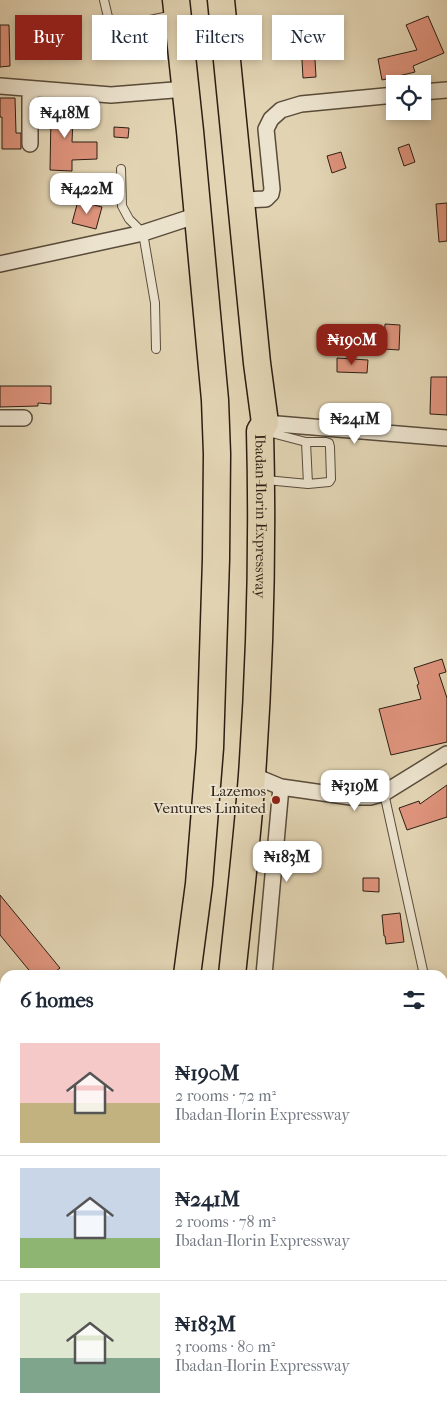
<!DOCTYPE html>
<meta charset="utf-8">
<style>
:root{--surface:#fff;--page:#f6f6f7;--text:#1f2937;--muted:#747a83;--line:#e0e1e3;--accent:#8f2418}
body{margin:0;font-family:"IM FELL French Canon",serif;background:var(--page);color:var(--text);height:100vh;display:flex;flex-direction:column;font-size:19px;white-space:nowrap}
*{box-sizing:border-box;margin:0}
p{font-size:16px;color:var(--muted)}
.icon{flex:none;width:28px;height:28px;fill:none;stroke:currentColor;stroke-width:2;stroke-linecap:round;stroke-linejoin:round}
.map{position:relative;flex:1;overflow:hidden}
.side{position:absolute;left:0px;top:970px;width:448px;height:446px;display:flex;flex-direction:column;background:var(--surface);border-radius:15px 15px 0 0;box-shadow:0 2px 8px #0003}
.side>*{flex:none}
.hud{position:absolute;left:15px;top:15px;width:418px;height:45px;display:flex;gap:10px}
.tools{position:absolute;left:386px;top:75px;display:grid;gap:10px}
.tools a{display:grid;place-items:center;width:45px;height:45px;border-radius:0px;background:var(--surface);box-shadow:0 2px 8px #0003;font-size:25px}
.price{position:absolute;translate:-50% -42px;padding:0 11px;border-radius:10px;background:#fff;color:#222;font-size:16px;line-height:32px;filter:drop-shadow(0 1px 2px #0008)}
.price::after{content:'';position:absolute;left:50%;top:30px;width:15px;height:11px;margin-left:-8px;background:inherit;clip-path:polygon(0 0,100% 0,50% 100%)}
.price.on{background:var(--accent);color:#fff}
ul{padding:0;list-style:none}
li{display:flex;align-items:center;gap:15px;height:125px;padding:0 20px}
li+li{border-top:1px solid var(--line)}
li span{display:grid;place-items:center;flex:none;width:140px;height:100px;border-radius:0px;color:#555}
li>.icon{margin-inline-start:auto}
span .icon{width:60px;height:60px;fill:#fffc;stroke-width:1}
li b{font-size:21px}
h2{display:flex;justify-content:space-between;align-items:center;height:60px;padding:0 20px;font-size:21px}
.pill{padding:0 18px;border-radius:0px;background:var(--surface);box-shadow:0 2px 8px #0003;font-size:18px;line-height:45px}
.pill.on{background:var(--accent);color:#fff}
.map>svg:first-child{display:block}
.building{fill:#df947d;stroke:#2b1e13}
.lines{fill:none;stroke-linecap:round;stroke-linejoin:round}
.service-casing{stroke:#594c3b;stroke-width:10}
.minor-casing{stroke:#594c3b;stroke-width:18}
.motorway-casing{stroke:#2b1e13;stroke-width:29}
.service{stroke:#ece3ce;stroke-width:8}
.minor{stroke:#ece3ce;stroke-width:15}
.motorway{stroke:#e2d4b3;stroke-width:26}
.poi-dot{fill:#8f2418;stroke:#ece3ce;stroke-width:2}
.labels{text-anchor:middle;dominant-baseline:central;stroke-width:4;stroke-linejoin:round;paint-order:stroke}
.street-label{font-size:15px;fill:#2b1e13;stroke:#ece3ce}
.poi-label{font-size:15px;fill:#2b1e13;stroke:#ece3ce;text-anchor:end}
</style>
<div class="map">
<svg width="447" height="1416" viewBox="0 0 447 1416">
<rect width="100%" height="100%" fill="#e2d4b3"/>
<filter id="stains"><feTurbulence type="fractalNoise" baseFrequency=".004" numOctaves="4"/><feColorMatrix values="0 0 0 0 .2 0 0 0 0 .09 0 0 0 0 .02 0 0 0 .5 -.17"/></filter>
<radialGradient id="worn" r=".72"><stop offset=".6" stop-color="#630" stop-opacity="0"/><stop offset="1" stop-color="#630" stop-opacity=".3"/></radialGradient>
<path class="building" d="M 428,16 L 444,53 L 413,66 L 415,72 L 382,80 L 378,59 L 417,50 L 406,25 Z
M 0,25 L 9,25 L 10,66 L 0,67 Z
M 314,42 L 316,77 L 303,78 L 301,43 Z
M 0,98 L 15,98 L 16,133 L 21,133 L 21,149 L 2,149 L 2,117 L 0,117 Z
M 42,99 L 63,100 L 62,119 L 73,119 L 72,142 L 97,142 L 97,159 L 72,160 L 72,171 L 50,170 L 51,115 L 41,114 Z
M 114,127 L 129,128 L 128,138 L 114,137 Z
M 409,144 L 415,162 L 404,166 L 398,148 Z
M 341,152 L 346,168 L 332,173 L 327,156 Z
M 78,201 L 102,207 L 96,229 L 72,223 Z
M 447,203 L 447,241 L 439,242 L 436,204 Z
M 385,324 L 400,325 L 399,350 L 384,349 Z
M 337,358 L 368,360 L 367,373 L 337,372 Z
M 431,377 L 447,377 L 447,415 L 430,414 Z
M 0,386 L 51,386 L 51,404 L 38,403 L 38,406 L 0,407 Z
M 442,659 L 446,672 L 439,674 L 447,698 L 447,742 L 391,755 L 379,709 L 421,699 L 417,685 L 419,684 L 414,668 Z
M 447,785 L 447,817 L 407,830 L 399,808 L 419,801 L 420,804 Z
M 363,878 L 379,878 L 379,892 L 363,891 Z
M 0,895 L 60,968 L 51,975 L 33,975 L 0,935 Z
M 400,913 L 404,942 L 386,944 L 385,936 L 384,936 L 382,915 Z"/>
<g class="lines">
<defs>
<path id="service" d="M 104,0 L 108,17 L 114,24 L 123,26 L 173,15
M 121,169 L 122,206 L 129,219 L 143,233 L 155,303 L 156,349
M 264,431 L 306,442 L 308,484 L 266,480
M 306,442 L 326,442 L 329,443 L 330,447 L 331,479 L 329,482 L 308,484
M 384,793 L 424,975
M 442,1077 L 447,1118"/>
<path id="minor" d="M 0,86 L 111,95 L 186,89
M 30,89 L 30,144
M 422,92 L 447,90
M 241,200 L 266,199 L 271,194 L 272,189 L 266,129 L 271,119 L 281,110 L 301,104 L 395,95
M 0,264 L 143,233 L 198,215
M 0,418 L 24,418
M 265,423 L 447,438
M 252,775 L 281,787 L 351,797 L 370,797 L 384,793 L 447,754
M 264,975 L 281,787
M 0,1074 L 5,1064
M 442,1233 L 447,1233
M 442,1294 L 447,1312
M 447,1327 L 447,1329
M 198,1416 L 200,1411"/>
<g id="motorway">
<path d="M 176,0 L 190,131 L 215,400 L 217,454 L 216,559 L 210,748 L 199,884 L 187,975"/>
<path id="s1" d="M 221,0 L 257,363 L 265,423 L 260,431 C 263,545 260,661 252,775 C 247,842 239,908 232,975"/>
<path d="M 86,1416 L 87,1411"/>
<path d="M 130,1416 L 131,1411"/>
</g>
</defs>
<use href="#service" class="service-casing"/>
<use href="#minor" class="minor-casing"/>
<use href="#motorway" class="motorway-casing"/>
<use href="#service" class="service"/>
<use href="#minor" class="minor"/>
<use href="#motorway" class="motorway"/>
</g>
<circle class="poi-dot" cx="276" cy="800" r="5"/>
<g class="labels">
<g class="street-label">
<text stroke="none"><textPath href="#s1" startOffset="520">Ibadan-Ilorin Expressway</textPath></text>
</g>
<g class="poi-label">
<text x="266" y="791">Lazemos<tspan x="266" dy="17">Ventures Limited</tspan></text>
</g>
</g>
<rect width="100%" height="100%" filter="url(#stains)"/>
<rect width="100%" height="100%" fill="url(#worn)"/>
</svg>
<div class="tools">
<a><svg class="icon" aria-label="locate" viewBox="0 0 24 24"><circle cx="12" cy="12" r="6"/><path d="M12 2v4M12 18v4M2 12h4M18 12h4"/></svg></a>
</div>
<b class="price" style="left:65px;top:139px">₦418M</b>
<b class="price" style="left:87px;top:215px">₦422M</b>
<b class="price on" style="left:352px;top:366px">₦190M</b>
<b class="price" style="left:355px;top:445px">₦241M</b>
<b class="price" style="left:355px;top:812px">₦319M</b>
<b class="price" style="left:287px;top:883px">₦183M</b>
<div class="hud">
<a class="pill on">Buy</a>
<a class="pill">Rent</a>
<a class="pill">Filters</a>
<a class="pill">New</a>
</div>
<section class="side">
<h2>6 homes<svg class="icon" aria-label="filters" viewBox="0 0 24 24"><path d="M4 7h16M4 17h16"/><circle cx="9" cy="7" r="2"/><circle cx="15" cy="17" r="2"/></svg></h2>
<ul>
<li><span style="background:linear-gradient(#f6c9c9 60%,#c2b280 0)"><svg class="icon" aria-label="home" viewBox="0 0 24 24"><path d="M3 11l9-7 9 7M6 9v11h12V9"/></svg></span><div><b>₦190M</b><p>2 rooms · 72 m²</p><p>Ibadan-Ilorin Expressway</p></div></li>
<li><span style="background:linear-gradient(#c9d6e8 70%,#8fb573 0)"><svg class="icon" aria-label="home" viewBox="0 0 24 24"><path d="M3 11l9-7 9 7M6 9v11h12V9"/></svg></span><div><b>₦241M</b><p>2 rooms · 78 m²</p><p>Ibadan-Ilorin Expressway</p></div></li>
<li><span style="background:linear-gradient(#dfe7d0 65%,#7fa58c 0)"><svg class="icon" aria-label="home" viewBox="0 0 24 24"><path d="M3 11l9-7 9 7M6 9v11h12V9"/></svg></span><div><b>₦183M</b><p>3 rooms · 80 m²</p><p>Ibadan-Ilorin Expressway</p></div></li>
</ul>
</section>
</div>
